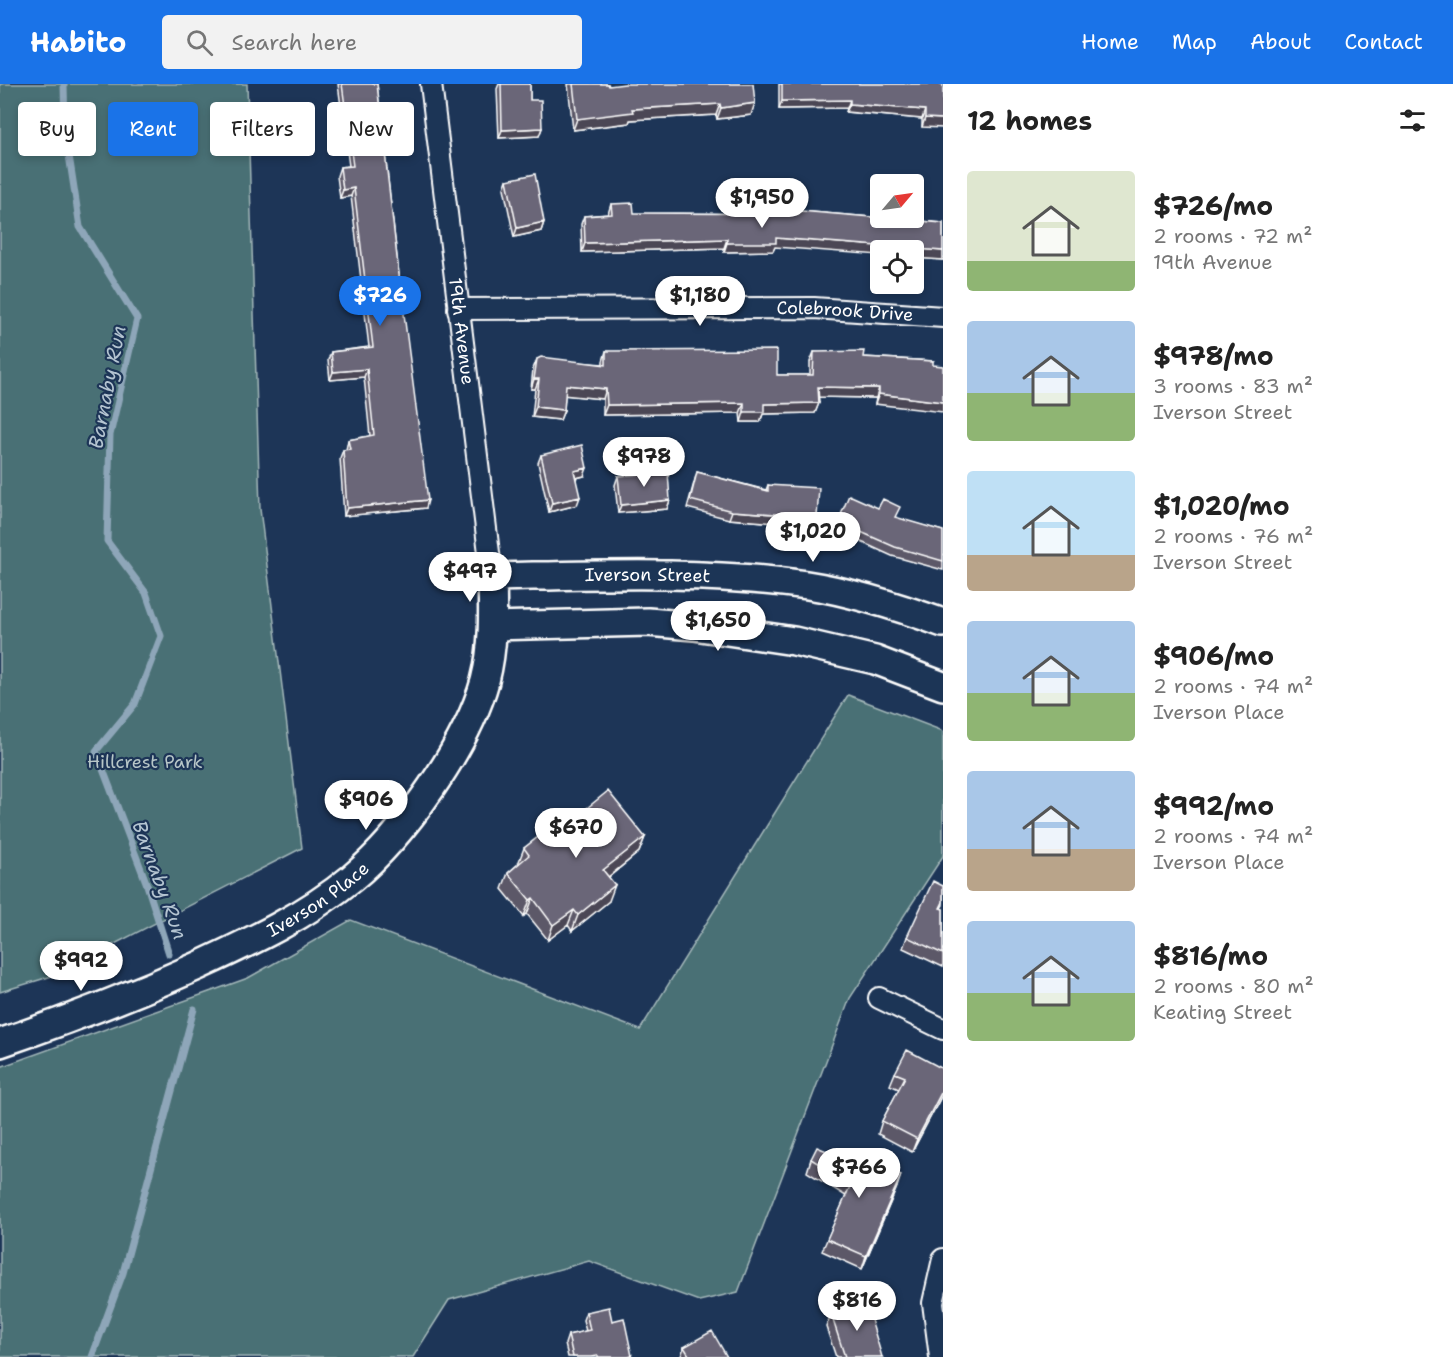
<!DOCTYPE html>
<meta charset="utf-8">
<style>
:root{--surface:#fff;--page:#f2f2f2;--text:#222;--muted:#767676;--accent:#1a73e8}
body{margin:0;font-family:"Shantell Sans",sans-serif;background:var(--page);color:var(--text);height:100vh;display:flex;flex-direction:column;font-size:22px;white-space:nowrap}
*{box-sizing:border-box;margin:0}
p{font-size:20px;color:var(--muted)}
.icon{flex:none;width:33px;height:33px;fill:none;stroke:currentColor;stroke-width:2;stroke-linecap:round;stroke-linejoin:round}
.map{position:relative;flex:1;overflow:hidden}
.panel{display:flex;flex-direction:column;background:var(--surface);width:510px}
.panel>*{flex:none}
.banner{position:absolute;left:18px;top:18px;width:570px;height:54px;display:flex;gap:12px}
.needle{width:39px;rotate:61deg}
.fabs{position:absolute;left:870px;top:90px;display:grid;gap:12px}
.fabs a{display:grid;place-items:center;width:54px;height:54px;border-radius:6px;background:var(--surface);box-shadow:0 3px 9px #0003;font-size:30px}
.price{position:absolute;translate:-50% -51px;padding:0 14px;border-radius:21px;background:#fff;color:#222;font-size:20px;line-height:39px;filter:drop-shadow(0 2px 3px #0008)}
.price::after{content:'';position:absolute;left:50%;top:36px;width:18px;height:14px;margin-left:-9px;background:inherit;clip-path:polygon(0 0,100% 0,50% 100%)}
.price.active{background:var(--accent);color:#fff}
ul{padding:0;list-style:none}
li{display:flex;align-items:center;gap:18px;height:150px;padding:0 24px}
li span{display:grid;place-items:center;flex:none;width:168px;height:120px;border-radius:6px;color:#555}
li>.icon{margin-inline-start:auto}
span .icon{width:72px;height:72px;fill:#fffc;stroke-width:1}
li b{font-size:26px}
h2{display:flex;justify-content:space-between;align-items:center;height:72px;padding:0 24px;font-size:26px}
.tag{padding:0 21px;border-radius:6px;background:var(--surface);box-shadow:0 3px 9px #0003;font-size:21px;line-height:54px}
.tag.active{background:var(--accent);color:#fff}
header{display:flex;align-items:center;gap:36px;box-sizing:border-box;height:84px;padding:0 30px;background:var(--accent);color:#fff}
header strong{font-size:28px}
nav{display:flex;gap:33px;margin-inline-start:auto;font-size:21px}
.search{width:420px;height:54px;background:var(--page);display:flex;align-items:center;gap:15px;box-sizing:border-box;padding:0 21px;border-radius:6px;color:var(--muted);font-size:22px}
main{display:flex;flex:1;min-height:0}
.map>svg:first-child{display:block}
.green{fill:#4a7074;stroke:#a4b8ba;stroke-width:1.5}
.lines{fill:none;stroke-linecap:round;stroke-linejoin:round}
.stream{stroke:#8ea6b9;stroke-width:7}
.street-casing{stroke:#fff;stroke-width:24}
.secondary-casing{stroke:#fff;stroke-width:32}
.street{stroke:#1d3557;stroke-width:20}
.secondary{stroke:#1d3557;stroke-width:27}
.wall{fill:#5c5867;stroke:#fff;stroke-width:1.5}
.shaded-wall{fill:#4b4754;stroke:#fff;stroke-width:1.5}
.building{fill:#6b6678;stroke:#fff;stroke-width:1.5}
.labels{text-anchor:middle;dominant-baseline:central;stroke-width:4.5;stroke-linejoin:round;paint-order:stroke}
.street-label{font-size:18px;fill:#fff;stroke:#1d3557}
.park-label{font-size:18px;fill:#b7c6c7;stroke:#1d3557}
.water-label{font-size:20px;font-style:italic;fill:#b4c4d1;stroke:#1d3557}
</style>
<header>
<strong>Habito</strong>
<div class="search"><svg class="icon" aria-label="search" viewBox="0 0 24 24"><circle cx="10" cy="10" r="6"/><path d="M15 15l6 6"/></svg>Search here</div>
<nav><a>Home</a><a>Map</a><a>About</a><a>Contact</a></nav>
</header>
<main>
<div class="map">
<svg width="943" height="1273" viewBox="0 0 943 1273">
<rect width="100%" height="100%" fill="#1d3557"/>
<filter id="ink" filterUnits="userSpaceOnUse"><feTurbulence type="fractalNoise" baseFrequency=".0167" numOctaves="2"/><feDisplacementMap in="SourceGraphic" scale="12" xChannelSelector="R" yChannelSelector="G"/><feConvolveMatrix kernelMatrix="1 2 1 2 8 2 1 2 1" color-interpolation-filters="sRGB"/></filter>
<g filter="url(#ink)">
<path class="green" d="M 0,0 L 247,0 L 260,425 L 302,764 L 52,892 L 0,908 Z
M 848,611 L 943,647 L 943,772 L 850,914 L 738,1208 L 699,1217 L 589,1177 L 449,1216 L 413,1273 L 0,1273 L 0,983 L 248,894 L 351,836 L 640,946 Z"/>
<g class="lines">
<path class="stream" d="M 64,0 L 65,45 L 80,143 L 137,235 L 110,351 L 107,457 L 146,509 L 161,552 L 135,620 L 96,667 L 146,798 L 169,870
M 92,1273 L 123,1189 L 194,925"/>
<defs>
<g id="street">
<path id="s1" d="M 431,0 L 492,493"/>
<path id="s2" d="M 458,225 L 814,224 L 943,233"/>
<path d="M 879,914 L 943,945"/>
<path d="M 940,1273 L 933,1219 L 943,1175"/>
</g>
<g id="secondary">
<path d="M 494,542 L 648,538 L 694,542 L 794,557 L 875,576 L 943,602"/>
<path id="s3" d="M 0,959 C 68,936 133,911 198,882 C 252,857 306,832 352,794 C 403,752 467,662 485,597 C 494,562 493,529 492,493 C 597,491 702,486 807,501 C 853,508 899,523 943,539"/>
</g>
</defs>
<use href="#street" class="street-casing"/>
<use href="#secondary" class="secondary-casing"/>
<use href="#street" class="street"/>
<use href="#secondary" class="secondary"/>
</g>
<path class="wall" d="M 338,0 L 377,0 L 426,424 L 344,432 L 340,374 L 343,366 L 346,366 L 348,356 L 370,352 L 364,293 L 330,296 L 328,276 L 331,268 L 369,263 L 351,112 L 340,114 L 337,92 L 340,83 L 349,82 Z
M 499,0 L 530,0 L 530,16 L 542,44 L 539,52 L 499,54 L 497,5 Z
M 568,0 L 608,0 L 609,2 L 753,0 L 751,31 L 717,35 L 716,31 L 630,36 L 629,39 L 573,46 Z
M 779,0 L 943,0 L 922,43 L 922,35 L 846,28 L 847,24 L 779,25 Z
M 507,96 L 544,138 L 541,147 L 514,153 L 504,104 Z
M 611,120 L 634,129 L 798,130 L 800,127 L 943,139 L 943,176 L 914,174 L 914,166 L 775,163 L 773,167 L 724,168 L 724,164 L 582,168 L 581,140 L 584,132 L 608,130 Z
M 606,267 L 777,291 L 810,291 L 810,278 L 814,268 L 863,273 L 933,277 L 875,320 L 876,314 L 818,313 L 819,319 L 815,329 L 763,330 L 760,338 L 741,338 L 740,329 L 603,331 L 603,315 L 565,311 L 564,326 L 560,336 L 532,333 L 535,305 L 531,305 L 533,285 L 537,275 L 603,280 L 603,277 Z
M 541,371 L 584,392 L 576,394 L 577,421 L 549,428 L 538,379 Z
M 697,388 L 766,406 L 768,401 L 817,433 L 814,442 L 729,435 L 687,424 Z
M 618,392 L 670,416 L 667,425 L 618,429 L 615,401 Z
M 895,434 L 943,447 L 943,486 L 892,472 L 835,446 L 838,438 Z
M 566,741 L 645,753 L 639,768 L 609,793 L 609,817 L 572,847 L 568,841 L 548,856 L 527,830 L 524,832 L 502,805 L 508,789 L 518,780 L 524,764 Z
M 943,802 L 943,821 L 941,824 L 943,825 L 943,883 L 903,864 L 907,853 Z
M 943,985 L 943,1009 L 912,1068 L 878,1050 L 882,1037 L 899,1005 L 890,1001 L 895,989 Z
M 811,1075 L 897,1103 L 862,1185 L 822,1167 L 846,1112 L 807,1088 Z
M 586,1228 L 612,1237 L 632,1273 L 568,1273 L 565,1260 L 568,1251 L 586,1247 L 583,1236 Z
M 831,1230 L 882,1273 L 836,1273 L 826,1243 Z
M 684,1263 L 727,1273 L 682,1273 L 681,1272 Z"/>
<path class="shaded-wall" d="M 850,16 L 847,24 L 779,25 L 782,17 Z
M 755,19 L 751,31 L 717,35 L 721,24 Z
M 720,20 L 716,31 L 630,36 L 629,39 L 573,46 L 577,35 L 632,25 Z
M 850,20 L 925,26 L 922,35 L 846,28 Z
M 925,34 L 943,35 L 943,44 L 922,43 Z
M 542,44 L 539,52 L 499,54 L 502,46 Z
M 354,104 L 351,112 L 340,114 L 343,106 Z
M 544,138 L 541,147 L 514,153 L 517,144 Z
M 776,154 L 943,167 L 943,176 L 914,174 L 914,166 L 880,166 L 880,171 L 775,163 L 773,167 L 724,168 L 727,159 Z
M 727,155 L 724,164 L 582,168 L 585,159 Z
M 367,285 L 364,293 L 330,296 L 333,288 Z
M 534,295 L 539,295 L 535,305 L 531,305 Z
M 566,301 L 606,305 L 603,315 L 562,311 Z
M 818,303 L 879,304 L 876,314 L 814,313 Z
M 879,310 L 943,318 L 943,328 L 875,320 Z
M 744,319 L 740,329 L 603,331 L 607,321 Z
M 819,319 L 815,329 L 763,330 L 760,338 L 741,338 L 744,328 L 764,320 Z
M 536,323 L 564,326 L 560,336 L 532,333 Z
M 587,384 L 584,392 L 571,395 L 574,387 Z
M 580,413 L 577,421 L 549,428 L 552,419 Z
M 428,416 L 426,424 L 344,432 L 347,424 Z
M 670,416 L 667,425 L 618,429 L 621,421 Z
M 732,427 L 817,433 L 814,442 L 729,435 Z
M 645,753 L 639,768 L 597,802 L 603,786 Z
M 615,801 L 609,817 L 572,847 L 578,831 Z
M 533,814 L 527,830 L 524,832 L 530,816 Z
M 574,826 L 568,841 L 548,856 L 553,841 Z
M 943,1005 L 943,1009 L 912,1068 L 917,1055 Z
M 901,1091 L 897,1103 L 862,1185 L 866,1172 Z"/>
<path class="building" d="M 342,0 L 377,0 L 400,199 L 428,416 L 347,424 L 343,366 L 350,365 L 348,356 L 374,351 L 367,285 L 333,288 L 331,268 L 373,263 L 354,104 L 343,106 L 340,83 L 353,82 Z
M 501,0 L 530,0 L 530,16 L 541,16 L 542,44 L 502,46 Z
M 573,0 L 608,0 L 609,2 L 625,0 L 753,0 L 755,19 L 721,24 L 720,20 L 632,25 L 633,28 L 577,35 Z
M 782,0 L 943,0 L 943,35 L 925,34 L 925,26 L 850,20 L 850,16 L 782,17 Z
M 535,90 L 544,138 L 517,144 L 507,96 Z
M 633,119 L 634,129 L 799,130 L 800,127 L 943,139 L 943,167 L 776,154 L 776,159 L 727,159 L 727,155 L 585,159 L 584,132 L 612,130 L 611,120 Z
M 777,266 L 777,291 L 813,291 L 814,268 L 864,267 L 863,273 L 933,277 L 933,281 L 943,282 L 943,318 L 879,310 L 879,304 L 818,303 L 819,319 L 764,320 L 764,328 L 744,328 L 744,319 L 607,321 L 606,305 L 566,301 L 564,326 L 536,323 L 539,295 L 534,295 L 537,275 L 541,273 L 606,281 L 606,267 Z
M 582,361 L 587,384 L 574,387 L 580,413 L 552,419 L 541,371 Z
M 668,388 L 670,416 L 621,421 L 618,392 Z
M 697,388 L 768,407 L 768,401 L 819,404 L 817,433 L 732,427 L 690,416 Z
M 849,411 L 878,424 L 883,415 L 900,423 L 895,433 L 943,447 L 943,477 L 895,463 L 838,438 Z
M 608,707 L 645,753 L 603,786 L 615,801 L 578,831 L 574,826 L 553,841 L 533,814 L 530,816 L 508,789 L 529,771 L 524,764 L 561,735 L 566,741 Z
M 933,797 L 943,802 L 943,818 L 940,824 L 943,825 L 943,870 L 907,853 Z
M 907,966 L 943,985 L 943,1005 L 917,1055 L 882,1037 L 905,993 L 895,989 Z
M 817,1063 L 850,1077 L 853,1070 L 901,1091 L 866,1172 L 827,1155 L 851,1100 L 811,1075 Z
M 866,1219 L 882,1273 L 845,1273 L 831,1230 Z
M 609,1223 L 612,1237 L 624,1234 L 632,1272 L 628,1273 L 598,1273 L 598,1272 L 592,1273 L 573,1273 L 568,1251 L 590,1246 L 586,1228 Z
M 712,1247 L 727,1273 L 690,1273 L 684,1263 Z"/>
</g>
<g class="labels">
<g class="street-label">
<text stroke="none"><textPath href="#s2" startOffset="387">Colebrook Drive</textPath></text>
<text stroke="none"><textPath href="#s1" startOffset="249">19th Avenue</textPath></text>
<text stroke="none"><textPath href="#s3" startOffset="891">Iverson Street</textPath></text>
<text stroke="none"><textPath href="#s3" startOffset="350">Iverson Place</textPath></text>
</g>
<g class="park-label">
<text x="145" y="678">Hillcrest Park</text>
</g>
<g class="water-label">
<text transform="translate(107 303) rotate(-79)">Barnaby Run</text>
<text transform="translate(160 796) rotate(70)">Barnaby Run</text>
</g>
</g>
</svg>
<div class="fabs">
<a><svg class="needle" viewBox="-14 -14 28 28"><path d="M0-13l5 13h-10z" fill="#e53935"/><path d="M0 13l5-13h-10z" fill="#767676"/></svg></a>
<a><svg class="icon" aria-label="locate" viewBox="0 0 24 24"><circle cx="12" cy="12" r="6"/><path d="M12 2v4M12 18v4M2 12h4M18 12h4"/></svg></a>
</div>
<b class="price" style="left:762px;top:145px">$1,950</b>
<b class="price active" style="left:380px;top:243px">$726</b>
<b class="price" style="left:700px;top:243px">$1,180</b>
<b class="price" style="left:644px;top:404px">$978</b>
<b class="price" style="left:813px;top:479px">$1,020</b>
<b class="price" style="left:470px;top:519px">$497</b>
<b class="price" style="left:718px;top:568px">$1,650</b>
<b class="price" style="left:366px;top:747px">$906</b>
<b class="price" style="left:576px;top:775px">$670</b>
<b class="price" style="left:81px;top:908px">$992</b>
<b class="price" style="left:859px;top:1115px">$766</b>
<b class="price" style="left:857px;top:1248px">$816</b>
<div class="banner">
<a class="tag">Buy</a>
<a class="tag active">Rent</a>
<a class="tag">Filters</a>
<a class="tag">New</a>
</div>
</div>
<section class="panel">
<h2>12 homes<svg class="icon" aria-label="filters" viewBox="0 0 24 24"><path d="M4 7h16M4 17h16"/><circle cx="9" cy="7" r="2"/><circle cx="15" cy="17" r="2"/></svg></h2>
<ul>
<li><span style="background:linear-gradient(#dfe7d0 75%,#8fb573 0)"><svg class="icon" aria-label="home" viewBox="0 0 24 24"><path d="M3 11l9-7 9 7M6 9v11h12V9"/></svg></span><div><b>$726/mo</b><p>2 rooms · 72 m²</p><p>19th Avenue</p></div></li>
<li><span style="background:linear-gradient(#a9c7e8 60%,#8fb573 0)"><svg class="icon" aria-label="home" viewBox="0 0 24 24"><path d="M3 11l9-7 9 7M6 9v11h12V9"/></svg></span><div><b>$978/mo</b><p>3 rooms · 83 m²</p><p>Iverson Street</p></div></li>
<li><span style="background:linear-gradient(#bfe0f5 70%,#b9a48a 0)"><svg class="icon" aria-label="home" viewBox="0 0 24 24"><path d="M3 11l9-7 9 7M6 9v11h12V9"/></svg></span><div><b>$1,020/mo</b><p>2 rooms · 76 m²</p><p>Iverson Street</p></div></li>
<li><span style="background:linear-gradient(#a9c7e8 60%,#8fb573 0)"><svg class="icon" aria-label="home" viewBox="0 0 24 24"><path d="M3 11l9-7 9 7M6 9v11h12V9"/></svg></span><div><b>$906/mo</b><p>2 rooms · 74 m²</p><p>Iverson Place</p></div></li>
<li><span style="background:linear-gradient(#a9c7e8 65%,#b9a48a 0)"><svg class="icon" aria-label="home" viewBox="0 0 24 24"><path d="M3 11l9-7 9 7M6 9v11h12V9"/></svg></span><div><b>$992/mo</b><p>2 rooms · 74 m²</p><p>Iverson Place</p></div></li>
<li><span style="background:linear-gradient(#a9c7e8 60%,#8fb573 0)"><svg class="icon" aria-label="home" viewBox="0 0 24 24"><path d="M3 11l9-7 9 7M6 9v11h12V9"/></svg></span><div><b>$816/mo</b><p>2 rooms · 80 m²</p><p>Keating Street</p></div></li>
</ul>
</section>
</main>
